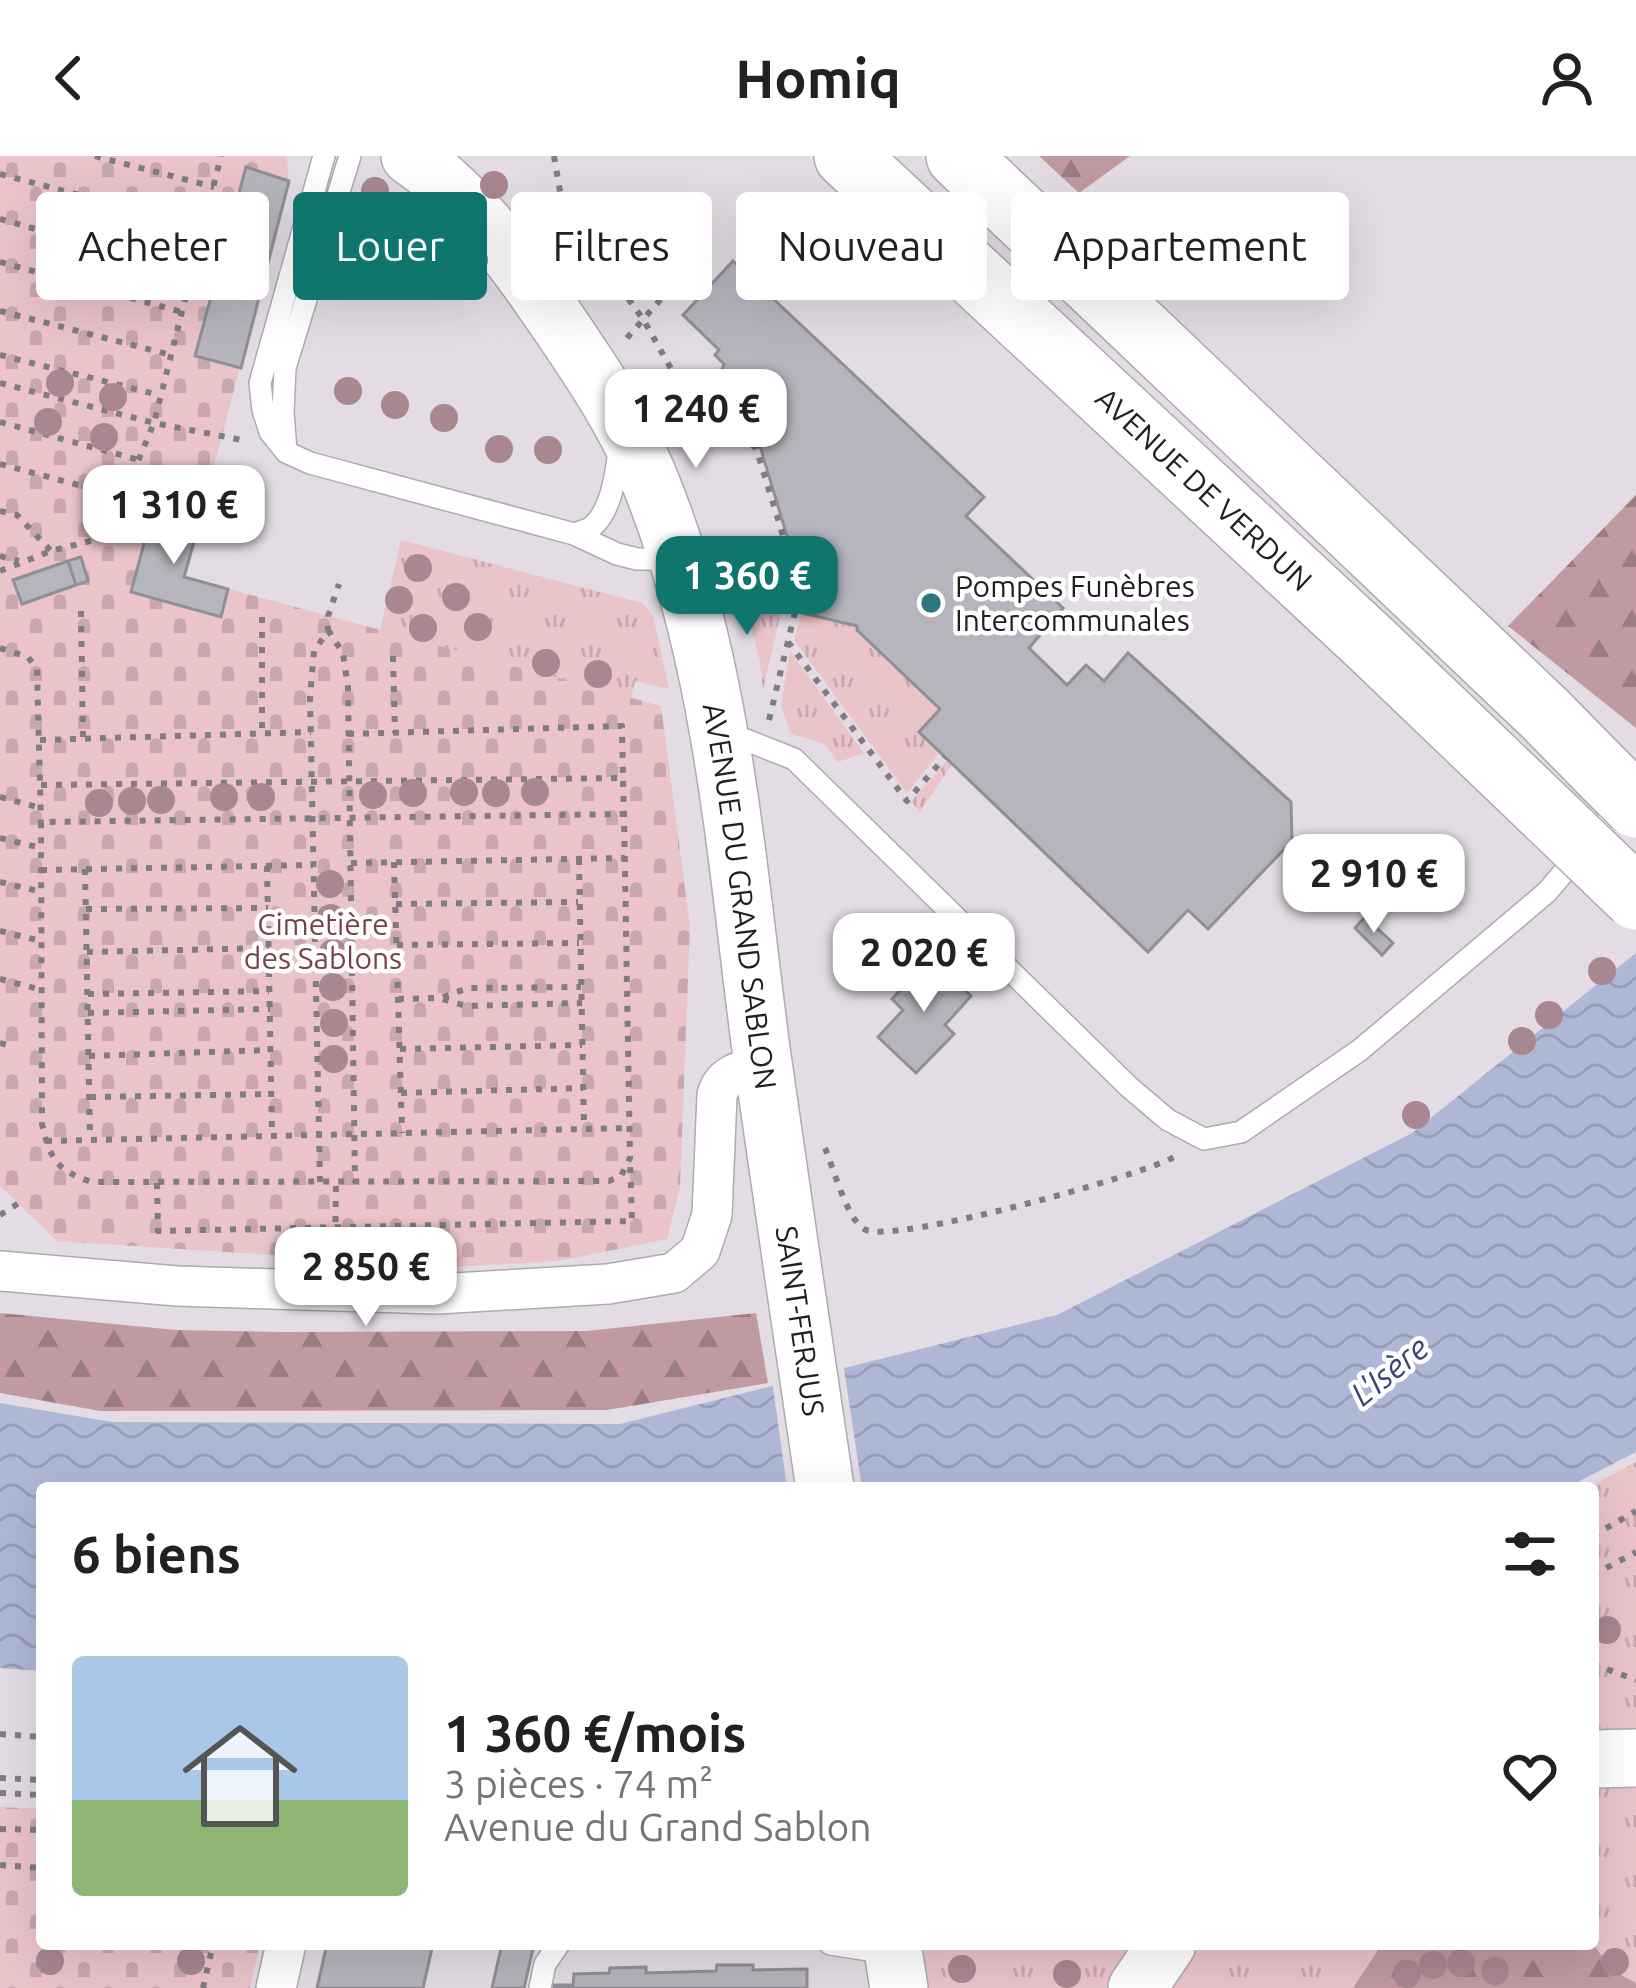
<!DOCTYPE html>
<html lang="fr">
<meta charset="utf-8">
<style>
:root{--surface:#fff;--page:#f2f2f2;--text:#202124;--muted:#757577;--line:#e0e0e0;--accent:#0f766e}
body{margin:0;font-family:Ubuntu,sans-serif;background:var(--page);color:var(--text);height:100vh;display:flex;flex-direction:column;font-size:45px;white-space:nowrap}
*{box-sizing:border-box;margin:0}
p{font-size:39px;color:var(--muted)}
.icon{flex:none;width:66px;height:66px;fill:none;stroke:currentColor;stroke-width:2;stroke-linecap:round;stroke-linejoin:round}
.map{position:relative;flex:1;overflow:hidden}
.sheet{position:absolute;left:36px;top:1326px;width:1563px;height:468px;display:flex;flex-direction:column;background:var(--surface);border-radius:12px;box-shadow:0 12px 48px #0002}
.sheet>*{flex:none}
.banner{position:absolute;left:36px;top:36px;width:1566px;height:108px;display:flex;gap:24px}
.price{position:absolute;translate:-50% -102px;padding:0 27px;border-radius:24px;background:#fff;color:#222;font-size:39px;line-height:78px;filter:drop-shadow(0 3px 6px #0008)}
.price::after{content:'';position:absolute;left:50%;top:72px;width:36px;height:27px;margin-left:-18px;background:inherit;clip-path:polygon(0 0,100% 0,50% 100%)}
.price.active{background:var(--accent);color:#fff}
ul{padding:0;list-style:none}
li{display:flex;align-items:center;gap:36px;height:300px;padding:0 36px}
li+li{border-top:3px solid var(--line)}
li span{display:grid;place-items:center;flex:none;width:336px;height:240px;border-radius:12px;color:#555}
li>.icon{margin-inline-start:auto}
span .icon{width:144px;height:144px;fill:#fffc;stroke-width:1}
li b{font-size:51px}
h2{display:flex;justify-content:space-between;align-items:center;height:144px;padding:0 36px;font-size:51px}
.pill{padding:0 42px;border-radius:12px;background:var(--surface);box-shadow:0 12px 48px #0002;font-size:42px;line-height:108px}
.pill.active{background:var(--accent);color:#fff}
header{display:flex;justify-content:space-between;align-items:center;height:156px;padding:0 36px;background:var(--surface);font-size:54px;font-weight:700}
.map>svg:first-child{display:block}
.grass{fill:url(#grass-tufts)}
.forest{fill:url(#forest-firs)}
.cemetery{fill:url(#cemetery-stones)}
.water{fill:url(#water-waves)}
.pier{fill:#e3dce4}
.building{fill:#b6b4bd;stroke:#908e96;stroke-width:3}
.lines{fill:none;stroke-linecap:round;stroke-linejoin:round}
.lane-casing{stroke:#afa9b0;stroke-width:24}
.street-casing{stroke:#afa9b0;stroke-width:42}
.secondary-casing{stroke:#afa9b0;stroke-width:60}
.primary-casing{stroke:#afa9b0;stroke-width:66}
.path{stroke:#807c81;stroke-width:6;stroke-dasharray:6 9;stroke-linecap:butt}
.lane{stroke:#fff;stroke-width:21}
.street{stroke:#fff;stroke-width:39}
.secondary{stroke:#fff;stroke-width:57}
.primary{stroke:#fff;stroke-width:63}
.primary-bridge-casing{stroke:#afa9b0;stroke-width:66;stroke-linecap:butt}
.primary-bridge{stroke:#fff;stroke-width:63}
.tree{fill:#a88791}
.poi-dot{fill:#2d777c;stroke:#fff;stroke-width:4.5}
.labels{text-anchor:middle;dominant-baseline:central;stroke-width:9;stroke-linejoin:round;paint-order:stroke}
.street-label{font-size:30px;fill:#201e20;stroke:#fff}
.poi-label{font-size:30px;fill:#201e20;stroke:#fff;text-anchor:start}
.park-label{font-size:30px;fill:#78424d;stroke:#fff}
.water-label{font-size:33px;font-style:italic;fill:#3a4470;stroke:#fff}
</style>
<header><svg class="icon" aria-label="back" viewBox="0 0 24 24"><path d="M15 5l-7 7 7 7"/></svg>Homiq<svg class="icon" aria-label="person" viewBox="0 0 24 24"><circle cx="12" cy="8" r="4"/><path d="M4 21q1-7 8-7t8 7"/></svg></header>
<div class="map">
<svg width="1636" height="1832" viewBox="0 0 1636 1832">
<defs>
<pattern id="grass-tufts" width="24" height="20" patternUnits="userSpaceOnUse" patternTransform="scale(3)"><rect width="24" height="20" fill="#ebc4ca"/><path d="M3 7l-1-3M5 7V3M7 7l1-3M15 17l-1-3M17 17v-4M19 17l1-3" fill="none" stroke="#c9a8ad"/></pattern>
<pattern id="forest-firs" width="22" height="20" patternUnits="userSpaceOnUse" patternTransform="scale(3)"><rect width="22" height="20" fill="#c09aa0"/><path d="M5 1l3.5 6h-7zM16 11l3.5 6h-7z" fill="#9c7d82"/></pattern>
<pattern id="cemetery-stones" width="16" height="16" patternUnits="userSpaceOnUse" patternTransform="scale(3)"><rect width="16" height="16" fill="#ebc4ca"/><path d="M2 7V4a2 2 0 0 1 4 0v3zM10 15v-3a2 2 0 0 1 4 0v3z" fill="#c9a8ad"/></pattern>
<pattern id="water-waves" width="16" height="10" patternUnits="userSpaceOnUse" patternTransform="scale(3)"><rect width="16" height="10" fill="#aeb7d6"/><path d="M0 5q4-4 8 0t8 0" fill="none" stroke="#959db7"/></pattern>
</defs>
<rect width="100%" height="100%" fill="#e3dce4"/>
<path class="grass" d="M 401,384 L 642,447 L 653,460 L 669,533 L 635,525 L 631,542 L 380,474 Z
M 746,440 L 783,447 L 763,534 L 760,506 L 744,443 Z
M 802,457 L 857,470 L 857,474 L 940,553 L 940,596 L 907,637 L 794,484 Z
M 790,495 L 864,597 L 838,606 L 824,588 L 791,578 L 781,549 Z
M 948,603 L 952,608 L 920,656 L 911,646 Z
M 1636,1306 L 1636,1832 L 916,1832 L 910,1788 L 1593,1788 L 1593,1332 L 1587,1332 Z"/>
<path class="forest" d="M 1039,0 L 1130,0 L 1079,37 Z
M 1636,339 L 1636,572 L 1508,470 Z
M 0,1157 L 176,1174 L 281,1176 L 587,1175 L 756,1157 L 768,1227 L 607,1254 L 100,1255 L 0,1237 Z
M 1382,1788 L 1593,1788 L 1612,1814 L 1636,1827 L 1636,1832 L 1353,1832 Z"/>
<path class="cemetery" d="M 0,0 L 287,0 L 289,25 L 185,421 L 661,550 L 690,770 L 680,1031 L 667,1083 L 559,1105 L 456,1111 L 57,1085 L 0,1030 Z
M 0,1651 L 42,1653 L 42,1788 L 260,1788 L 250,1832 L 0,1832 Z"/>
<path class="water" d="M 1636,797 L 1636,1296 L 1566,1332 L 42,1332 L 42,1515 L 0,1512 L 0,1247 L 112,1266 L 620,1268 L 1057,1159 L 1412,977 Z"/>
<path class="pier" d="M 843,1206 L 862,1332 L 787,1332 L 772,1224 Z"/>
<path class="building" d="M 246,11 L 289,25 L 241,212 L 195,200 Z
M 733,105 L 984,341 L 966,360 L 1063,452 L 1029,492 L 1067,529 L 1086,509 L 1104,525 L 1128,497 L 1291,646 L 1292,685 L 1208,773 L 1188,754 L 1148,796 L 919,576 L 940,553 L 857,474 L 857,470 L 802,457 L 818,388 L 809,385 L 807,389 L 798,390 L 787,380 L 754,270 L 763,261 L 753,252 L 760,244 L 737,221 L 734,227 L 719,221 L 724,208 L 715,199 L 719,194 L 683,159 Z
M 153,354 L 199,368 L 184,421 L 228,433 L 221,461 L 131,436 Z
M 81,401 L 88,425 L 76,429 L 68,405 Z
M 68,405 L 76,429 L 22,448 L 13,424 Z
M 1365,761 L 1393,787 L 1382,799 L 1355,772 Z
M 930,801 L 971,840 L 945,869 L 954,878 L 916,917 L 878,881 L 903,854 L 892,843 Z
M 327,1788 L 433,1788 L 423,1832 L 317,1832 Z
M 502,1788 L 534,1788 L 524,1832 L 492,1832 Z
M 717,1809 L 753,1809 L 753,1814 L 807,1813 L 807,1832 L 554,1832 L 554,1829 L 573,1829 L 574,1818 L 609,1817 L 610,1812 L 646,1811 L 646,1817 L 716,1815 Z"/>
<g class="lines">
<defs>
<path id="lane" d="M 324,0 L 260,227 L 263,254 L 270,276 L 286,296 L 310,307 L 574,378 L 617,398 L 637,403 L 660,403 L 676,398
M 286,295 L 283,256 L 285,212 L 350,0
M 574,378 C 577,377 591,373 593,370 C 613,352 616,314 620,290
M 726,588 L 746,584 L 794,603 L 1129,931 L 1168,964 L 1204,983 L 1241,976 L 1360,894 L 1547,736 L 1625,644
M 830,1788 L 888,1797
M 540,1832 L 545,1808 L 559,1788"/>
<path id="street" d="M 0,1115 L 177,1130 L 437,1138 L 608,1128 L 674,1117 L 700,1095 L 712,1059 L 717,939 C 723,917 743,914 764,910
M 276,1832 L 286,1788"/>
<g id="secondary">
<path id="s1" d="M 410,0 C 462,35 509,95 544,146 C 583,202 624,262 650,325 C 723,504 736,703 761,893 C 781,1039 804,1186 825,1332"/>
<path d="M 1593,1603 L 1636,1602"/>
<path d="M 892,1788 L 899,1832"/>
<path d="M 1137,1832 L 1167,1788"/>
</g>
<g id="primary">
<path id="s2" d="M 846,0 L 1371,488 L 1561,670"/>
<path d="M 958,0 L 1544,557 L 1606,620"/>
</g>
</defs>
<use href="#lane" class="lane-casing"/>
<use href="#street" class="street-casing"/>
<use href="#secondary" class="secondary-casing"/>
<use href="#primary" class="primary-casing"/>
<path class="path" d="M 95,0 L 214,31
M 554,0 L 563,53 L 643,163 L 686,239 L 756,292 L 800,435 L 731,421
M 0,18 L 204,72
M 0,63 L 192,117
M 0,106 L 182,156
M 0,155 L 171,199
M 627,182 L 700,98
M 0,199 L 159,239
M 0,227 L 154,267 L 242,284
M 0,266 L 139,304
M 0,308 L 123,341
M 0,355 L 17,359 L 51,395
M 0,400 L 19,405
M 0,415 L 51,395 L 106,381 L 154,267 L 221,0
M 81,455 L 83,583
M 262,461 L 262,577
M 328,474 L 343,497 L 348,532 L 355,1027
M 788,486 L 907,645 L 945,601
M 0,492 L 28,501 L 37,513 L 41,666
M 393,500 L 395,577
M 769,564 L 800,435 L 798,390
M 348,578 L 622,570 L 623,622
M 40,584 L 311,576
M 41,629 L 623,622 L 624,658 L 630,1002 L 621,1020 L 609,1025 L 92,1026 C 57,1015 50,1003 42,968 L 41,666 L 624,658
M 0,641 L 41,652
M 0,682 L 41,692
M 579,703 L 584,973
M 394,706 L 402,977
M 351,707 L 625,702
M 267,710 L 272,979
M 85,713 L 90,983
M 41,714 L 313,709
M 0,726 L 42,736
M 396,748 L 578,746
M 86,753 L 268,752
M 0,775 L 41,785
M 397,789 L 579,787
M 87,796 L 269,792
M 0,823 L 42,834
M 88,838 L 269,835
M 443,841 L 468,832 L 581,831
M 398,843 L 439,842 L 466,850 L 582,847
M 88,857 L 270,853
M 0,887 L 7,889
M 400,893 L 582,889
M 89,900 L 270,894
M 401,937 L 583,932
M 90,941 L 272,938
M 46,985 L 630,972
M 825,992 C 833,1011 848,1067 866,1074 C 898,1087 1138,1021 1174,1001
M 320,1026 L 310,542 L 314,495 L 328,475 L 328,460 L 339,428
M 157,1027 L 158,1075 L 632,1065 L 630,1004
M 0,1059 L 19,1047
M 335,1096 L 336,1027
M 1593,1380 L 1636,1355
M 1593,1419 L 1636,1396
M 1593,1508 L 1636,1524
M 0,1578 L 42,1581
M 0,1622 L 42,1624
M 0,1637 L 42,1639
M 0,1673 L 42,1674
M 0,1709 L 42,1712
M 203,1832 L 213,1788"/>
<use href="#lane" class="lane"/>
<use href="#street" class="street"/>
<use href="#secondary" class="secondary"/>
<use href="#primary" class="primary"/>
<defs>
<path id="primary-bridge" d="M 1606,620 L 1636,650
M 1561,670 L 1636,742"/>
</defs>
<use href="#primary-bridge" class="primary-bridge-casing"/>
<use href="#primary-bridge" class="primary-bridge"/>
</g>
<g class="tree">
<circle cx="494" cy="29" r="14"/>
<circle cx="375" cy="35" r="14"/>
<circle cx="422" cy="63" r="14"/>
<circle cx="544" cy="72" r="14"/>
<circle cx="474" cy="104" r="14"/>
<circle cx="60" cy="227" r="14"/>
<circle cx="348" cy="235" r="14"/>
<circle cx="113" cy="241" r="14"/>
<circle cx="395" cy="249" r="14"/>
<circle cx="444" cy="262" r="14"/>
<circle cx="48" cy="266" r="14"/>
<circle cx="104" cy="281" r="14"/>
<circle cx="499" cy="293" r="14"/>
<circle cx="548" cy="294" r="14"/>
<circle cx="418" cy="412" r="14"/>
<circle cx="456" cy="441" r="14"/>
<circle cx="399" cy="444" r="14"/>
<circle cx="478" cy="471" r="14"/>
<circle cx="423" cy="472" r="14"/>
<circle cx="546" cy="507" r="14"/>
<circle cx="598" cy="518" r="14"/>
<circle cx="464" cy="636" r="14"/>
<circle cx="535" cy="636" r="14"/>
<circle cx="413" cy="637" r="14"/>
<circle cx="496" cy="637" r="14"/>
<circle cx="373" cy="639" r="14"/>
<circle cx="224" cy="641" r="14"/>
<circle cx="261" cy="641" r="14"/>
<circle cx="161" cy="644" r="14"/>
<circle cx="132" cy="645" r="14"/>
<circle cx="99" cy="647" r="14"/>
<circle cx="330" cy="728" r="14"/>
<circle cx="331" cy="762" r="14"/>
<circle cx="333" cy="797" r="14"/>
<circle cx="1602" cy="815" r="14"/>
<circle cx="333" cy="831" r="14"/>
<circle cx="1549" cy="859" r="14"/>
<circle cx="334" cy="867" r="14"/>
<circle cx="1522" cy="885" r="14"/>
<circle cx="334" cy="903" r="14"/>
<circle cx="1416" cy="959" r="14"/>
<circle cx="1607" cy="1474" r="14"/>
<circle cx="50" cy="1805" r="14"/>
<circle cx="191" cy="1805" r="14"/>
<circle cx="1615" cy="1806" r="14"/>
<circle cx="1461" cy="1807" r="14"/>
<circle cx="1433" cy="1809" r="14"/>
<circle cx="962" cy="1813" r="14"/>
<circle cx="1495" cy="1815" r="14"/>
<circle cx="1067" cy="1818" r="14"/>
<circle cx="1407" cy="1818" r="14"/>
</g>
<circle class="poi-dot" cx="931" cy="447" r="12"/>
<g class="labels">
<g class="street-label">
<text stroke="none"><textPath href="#s2" startOffset="489">AVENUE DE VERDUN</textPath></text>
<text stroke="none"><textPath href="#s1" startOffset="834">AVENUE DU GRAND SABLON</textPath></text>
<text stroke="none"><textPath href="#s1" startOffset="1263">SAINT-FERJUS</textPath></text>
</g>
<g class="poi-label">
<text x="955" y="430">Pompes Funèbres<tspan x="955" dy="34">Intercommunales</tspan></text>
</g>
<g class="park-label">
<text x="323" y="768">Cimetière<tspan x="323" dy="34">des Sablons</tspan></text>
</g>
<g class="water-label">
<text transform="translate(1389 1214) rotate(-39)">L'Isère</text>
</g>
</g>
</svg>
<b class="price" style="left:696px;top:315px">1 240 €</b>
<b class="price" style="left:174px;top:411px">1 310 €</b>
<b class="price active" style="left:747px;top:482px">1 360 €</b>
<b class="price" style="left:1374px;top:780px">2 910 €</b>
<b class="price" style="left:924px;top:859px">2 020 €</b>
<b class="price" style="left:366px;top:1173px">2 850 €</b>
<div class="banner">
<a class="pill">Acheter</a>
<a class="pill active">Louer</a>
<a class="pill">Filtres</a>
<a class="pill">Nouveau</a>
<a class="pill">Appartement</a>
</div>
<section class="sheet">
<h2>6 biens<svg class="icon" aria-label="filters" viewBox="0 0 24 24"><path d="M4 7h16M4 17h16"/><circle cx="9" cy="7" r="2"/><circle cx="15" cy="17" r="2"/></svg></h2>
<ul>
<li><span style="background:linear-gradient(#a9c7e8 60%,#8fb573 0)"><svg class="icon" aria-label="home" viewBox="0 0 24 24"><path d="M3 11l9-7 9 7M6 9v11h12V9"/></svg></span><div><b>1 360 €/mois</b><p>3 pièces · 74 m²</p><p>Avenue du Grand Sablon</p></div><svg class="icon" aria-label="heart" viewBox="0 0 24 24"><path d="M12 20l-8-8c-3-5 5-10 8-4 3-6 11-1 8 4z"/></svg></li>
</ul>
</section>
</div>
